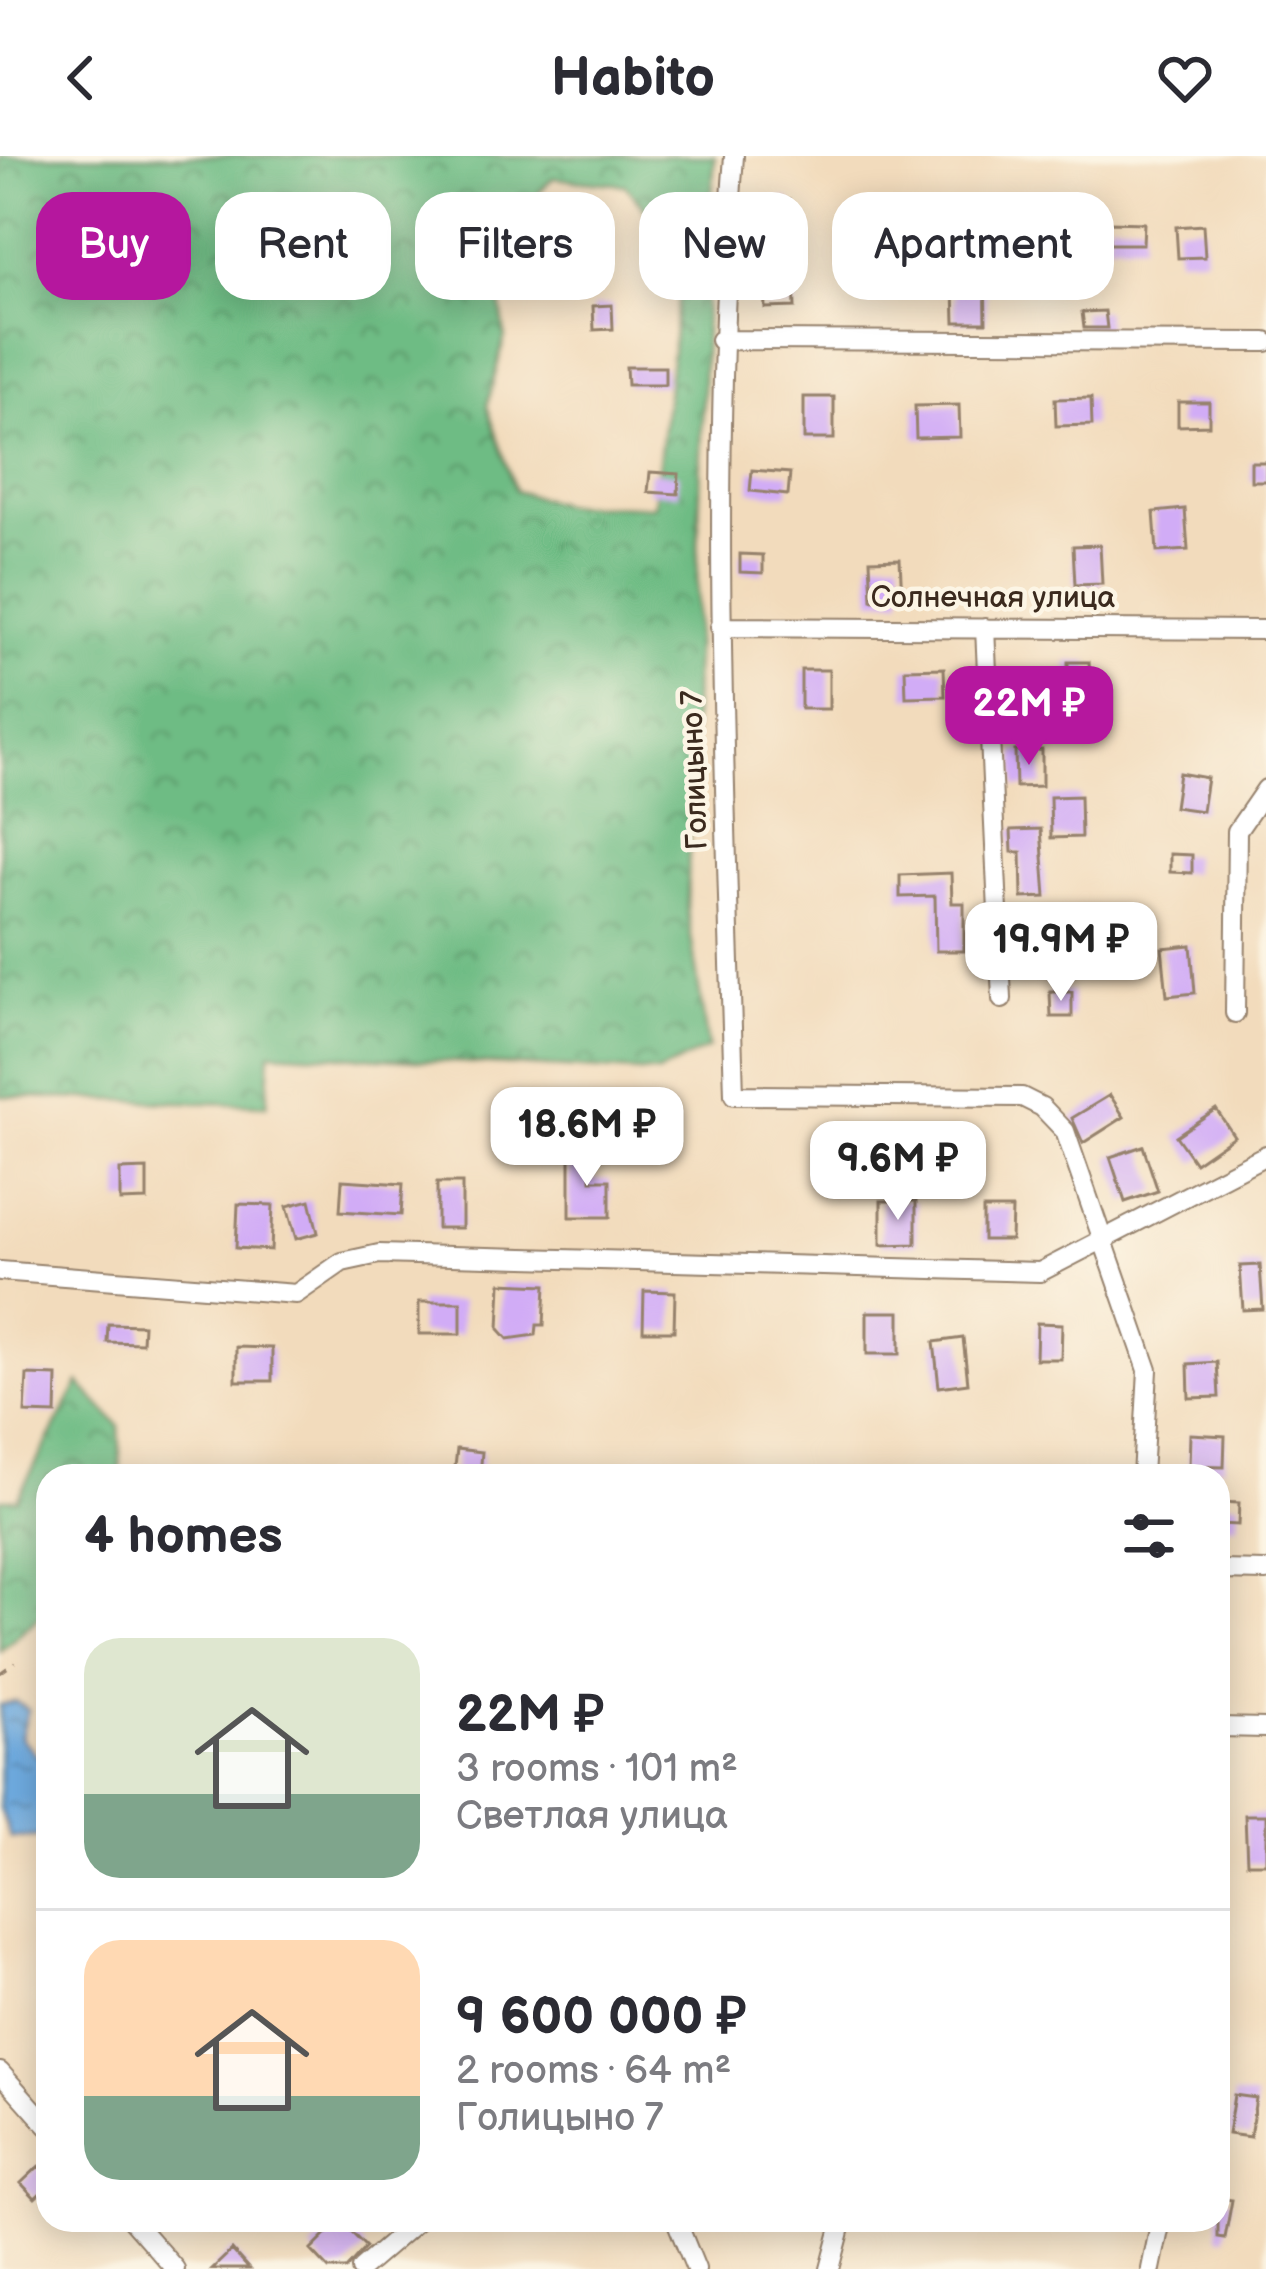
<!DOCTYPE html>
<meta charset="utf-8">
<style>
:root{--surface:#fff;--page:#f2f2f3;--text:#2b2b33;--muted:#7c7c81;--line:#e1e1e2;--accent:#b5179e}
body{margin:0;font-family:"Balsamiq Sans",sans-serif;background:var(--page);color:var(--text);height:100vh;display:flex;flex-direction:column;font-size:45px;white-space:nowrap}
*{box-sizing:border-box;margin:0}
p{font-size:39px;color:var(--muted)}
.icon{flex:none;width:66px;height:66px;fill:none;stroke:currentColor;stroke-width:2;stroke-linecap:round;stroke-linejoin:round}
.map{position:relative;flex:1;overflow:hidden}
.side{position:absolute;left:36px;top:1308px;width:1194px;height:768px;display:flex;flex-direction:column;background:var(--surface);border-radius:36px;box-shadow:0 6px 30px #0003}
.side>*{flex:none}
.top-card{position:absolute;left:36px;top:36px;width:1194px;height:108px;display:flex;gap:24px}
.price{position:absolute;translate:-50% -102px;padding:0 27px;border-radius:24px;background:#fff;color:#222;font-size:39px;line-height:78px;filter:drop-shadow(0 3px 6px #0008)}
.price::after{content:'';position:absolute;left:50%;top:72px;width:36px;height:27px;margin-left:-18px;background:inherit;clip-path:polygon(0 0,100% 0,50% 100%)}
.price.current{background:var(--accent);color:#fff}
ul{padding:0;list-style:none}
li{display:flex;align-items:center;gap:36px;height:300px;padding:0 48px}
li+li{border-top:3px solid var(--line)}
li span{display:grid;place-items:center;flex:none;width:336px;height:240px;border-radius:36px;color:#555}
li>.icon{margin-inline-start:auto}
span .icon{width:144px;height:144px;fill:#fffc;stroke-width:1}
li b{font-size:51px}
h2{display:flex;justify-content:space-between;align-items:center;height:144px;padding:0 48px;font-size:51px}
.chip{padding:0 42px;border-radius:36px;background:var(--surface);box-shadow:0 6px 30px #0003;font-size:42px;line-height:108px}
.chip.current{background:var(--accent);color:#fff}
header{display:flex;justify-content:space-between;align-items:center;height:156px;padding:0 48px;background:var(--surface);font-size:54px;font-weight:700}
.map>svg:first-child{display:block}
.forest{fill:url(#forest-crowns);stroke:#547351;stroke-width:3}
.water{fill:url(#water-ripples);stroke:#546a7e;stroke-width:3}
.building{fill:#d1acf6}
.lines{fill:none;stroke-linecap:round;stroke-linejoin:round}
.minor-casing{stroke:#96826d;stroke-width:22}
.path{stroke:#96826d;stroke-width:3;stroke-dasharray:9 9;stroke-linecap:butt}
.minor{stroke:#fff;stroke-width:18}
.labels{text-anchor:middle;dominant-baseline:central;stroke-width:9;stroke-linejoin:round;paint-order:stroke}
.street-label{font-size:30px;fill:#3b2a1e;stroke:#fcf5e5}
</style>
<header><svg class="icon" aria-label="back" viewBox="0 0 24 24"><path d="M15 5l-7 7 7 7"/></svg>Habito<svg class="icon" aria-label="heart" viewBox="0 0 24 24"><path d="M12 20l-8-8c-3-5 5-10 8-4 3-6 11-1 8 4z"/></svg></header>
<div class="map">
<svg width="1266" height="2113" viewBox="0 0 1266 2113">
<defs>
<pattern id="forest-crowns" width="20" height="18" patternUnits="userSpaceOnUse" patternTransform="scale(3)"><rect width="20" height="18" fill="#6ebc84"/><path d="M2 6a3 3 0 1 1 6 0M12 15a3 3 0 1 1 6 0" fill="none" stroke="#5c996b"/></pattern>
<pattern id="water-ripples" width="26" height="14" patternUnits="userSpaceOnUse" patternTransform="scale(3)"><rect width="26" height="14" fill="#6eaadf"/><path d="M2 4q2-2 4 0t4 0M15 11q2-2 4 0t4 0" fill="none" stroke="#5c8bb4"/></pattern>
</defs>
<rect width="100%" height="100%" fill="#fcf5e5"/>
<filter id="ink" filterUnits="userSpaceOnUse"><feTurbulence type="fractalNoise" baseFrequency=".00833" numOctaves="2"/><feDisplacementMap in="SourceGraphic" scale="24" xChannelSelector="R" yChannelSelector="G"/><feConvolveMatrix kernelMatrix="1 2 1 2 8 2 1 2 1" color-interpolation-filters="sRGB"/></filter>
<filter id="wash" filterUnits="userSpaceOnUse"><feTurbulence type="fractalNoise" baseFrequency=".004" numOctaves="4" result="noise"/><feDisplacementMap in="SourceGraphic" scale="48" xChannelSelector="R" yChannelSelector="G"/><feGaussianBlur stdDeviation="2.7" result="paint"/><feColorMatrix in="noise" values="0 0 0 0 0 0 0 0 0 0 0 0 0 0 0 0 0 1.4 0 .05"/><feComposite in="paint" operator="in"/></filter>
<g filter="url(#wash)">
<rect width="100%" height="100%" fill="#f2dbbc"/>
<path class="forest" d="M 0,0 L 715,0 L 708,86 L 673,86 L 625,29 L 553,22 L 491,84 L 505,180 L 487,250 L 515,335 L 564,349 L 654,350 L 678,142 L 706,137 L 687,754 L 708,892 L 658,917 L 270,896 L 267,949 L 0,940 Z
M 79,1227 L 119,1270 L 121,1320 L 48,1320 L 48,1453 L 0,1495 L 0,1343 L 17,1343 Z"/>
<path class="water" d="M 16,1546 L 28,1554 L 21,1581 L 37,1600 L 48,1601 L 48,1680 L 10,1682 L 0,1651 L 0,1549 Z"/>
<g id="blocks">
<path class="building" d="M 763,42 L 790,43 L 790,73 L 762,72 Z
M 1043,66 L 1068,66 L 1068,87 L 1043,87 Z
M 1109,66 L 1144,67 L 1143,88 L 1109,88 Z
M 1203,69 L 1205,101 L 1178,102 L 1176,71 Z
M 884,71 L 886,104 L 858,105 L 857,72 Z
M 912,92 L 940,92 L 939,113 L 985,112 L 986,166 L 955,166 L 954,133 L 912,133 Z
M 794,125 L 795,151 L 765,152 L 764,127 Z
M 612,149 L 613,173 L 594,174 L 593,150 Z
M 1105,155 L 1107,172 L 1084,172 L 1082,156 Z
M 626,211 L 665,211 L 665,229 L 627,229 Z
M 804,241 L 834,241 L 834,283 L 804,283 Z
M 1091,242 L 1092,269 L 1056,270 L 1055,243 Z
M 1178,246 L 1209,246 L 1209,269 L 1178,270 Z
M 959,249 L 960,281 L 916,282 L 915,250 Z
M 1251,306 L 1266,306 L 1266,325 L 1251,325 Z
M 752,314 L 790,317 L 788,339 L 750,335 Z
M 650,316 L 679,318 L 678,338 L 648,336 Z
M 1185,353 L 1188,394 L 1157,396 L 1154,356 Z
M 1100,389 L 1102,428 L 1075,429 L 1073,390 Z
M 740,398 L 763,399 L 763,417 L 740,416 Z
M 900,403 L 902,443 L 872,444 L 870,404 Z
M 1068,506 L 1089,506 L 1090,523 L 1068,523 Z
M 944,512 L 945,540 L 906,541 L 905,513 Z
M 801,514 L 829,514 L 829,553 L 801,553 Z
M 1042,594 L 1042,630 L 1016,631 L 1015,595 Z
M 1179,617 L 1207,622 L 1202,655 L 1174,651 Z
M 1080,640 L 1081,681 L 1051,682 L 1050,641 Z
M 1041,673 L 1046,741 L 1022,742 L 1021,696 L 1012,696 L 1011,674 Z
M 1170,698 L 1192,699 L 1192,717 L 1170,716 Z
M 951,717 L 952,747 L 964,747 L 964,795 L 936,795 L 935,740 L 900,741 L 900,719 Z
M 1191,789 L 1195,837 L 1167,840 L 1162,792 Z
M 1050,836 L 1072,836 L 1072,861 L 1051,861 Z
M 1110,939 L 1124,961 L 1083,987 L 1072,962 Z
M 1216,953 L 1234,980 L 1195,1007 L 1176,980 Z
M 1143,990 L 1158,1035 L 1125,1046 L 1110,1001 Z
M 570,996 L 591,996 L 591,1024 L 610,1024 L 610,1061 L 570,1061 Z
M 147,1013 L 147,1044 L 120,1045 L 120,1014 Z
M 342,1024 L 403,1028 L 401,1059 L 340,1055 Z
M 437,1027 L 462,1027 L 462,1072 L 437,1072 Z
M 310,1044 L 318,1077 L 296,1083 L 287,1050 Z
M 881,1045 L 916,1045 L 916,1088 L 881,1089 Z
M 238,1048 L 273,1049 L 271,1094 L 236,1092 Z
M 983,1053 L 1012,1053 L 1011,1084 L 983,1084 Z
M 1260,1109 L 1263,1153 L 1243,1154 L 1240,1110 Z
M 501,1127 L 546,1129 L 544,1169 L 537,1169 L 536,1179 L 508,1183 L 499,1173 Z
M 644,1135 L 675,1136 L 674,1175 L 643,1175 Z
M 419,1146 L 461,1146 L 461,1178 L 419,1178 Z
M 867,1156 L 900,1156 L 900,1198 L 867,1198 Z
M 1037,1167 L 1062,1168 L 1061,1203 L 1036,1203 Z
M 108,1168 L 143,1169 L 142,1187 L 107,1186 Z
M 963,1182 L 968,1227 L 939,1231 L 934,1186 Z
M 236,1191 L 272,1192 L 272,1225 L 236,1225 Z
M 1217,1206 L 1219,1241 L 1189,1242 L 1188,1208 Z
M 27,1219 L 57,1220 L 56,1258 L 25,1257 Z
M 1190,1278 L 1225,1280 L 1224,1311 L 1189,1310 Z
M 457,1293 L 482,1296 L 480,1320 L 454,1320 Z
M 1218,1346 L 1239,1347 L 1238,1369 L 1218,1368 Z
M 1245,1659 L 1266,1659 L 1266,1707 L 1247,1707 Z
M 1234,1939 L 1256,1942 L 1250,1981 L 1228,1978 Z
M 39,2010 L 48,2019 L 48,2030 L 35,2042 L 21,2027 Z
M 1218,2042 L 1232,2044 L 1225,2082 L 1218,2081 Z
M 340,2065 L 366,2091 L 346,2113 L 329,2113 L 311,2094 Z
M 232,2094 L 249,2113 L 212,2113 Z"/>
</g>
</g>
<g filter="url(#ink)">
<use href="#blocks" fill-opacity="0" stroke="#96826d" stroke-width="3"/>
<g class="lines">
<defs>
<path id="minor" d="M 734,0 C 710,313 725,625 734,939 L 1022,941 L 1042,951 L 1065,975 L 1148,1214 L 1142,1320
M 720,184 L 1266,186
M 720,471 L 1266,474
M 985,472 L 1002,843
M 1235,857 L 1237,675 L 1266,633
M 0,1115 L 296,1138 L 342,1106 L 379,1098 L 1040,1116 L 1266,999
M 1218,1414 L 1266,1415
M 1218,1571 L 1266,1572
M 0,1916 L 48,1970
M 132,2064 L 175,2113
M 676,2064 L 696,2113
M 361,2113 L 418,2064
M 830,2113 L 843,2064
M 1151,2113 L 1161,2064"/>
</defs>
<use href="#minor" class="minor-casing"/>
<path class="path" d="M 0,1517 L 15,1506"/>
<use href="#minor" class="minor"/>
</g>
</g>
<g class="labels">
<g class="street-label">
<text x="993" y="442">Солнечная улица</text>
<text transform="translate(695 614) rotate(-92)">Голицыно 7</text>
</g>
</g>
</svg>
<b class="price current" style="left:1029px;top:612px">22M ₽</b>
<b class="price" style="left:1061px;top:848px">19.9M ₽</b>
<b class="price" style="left:587px;top:1033px">18.6M ₽</b>
<b class="price" style="left:898px;top:1067px">9.6M ₽</b>
<div class="top-card">
<a class="chip current">Buy</a>
<a class="chip">Rent</a>
<a class="chip">Filters</a>
<a class="chip">New</a>
<a class="chip">Apartment</a>
</div>
<section class="side">
<h2>4 homes<svg class="icon" aria-label="filters" viewBox="0 0 24 24"><path d="M4 7h16M4 17h16"/><circle cx="9" cy="7" r="2"/><circle cx="15" cy="17" r="2"/></svg></h2>
<ul>
<li><span style="background:linear-gradient(#dfe7d0 65%,#7fa58c 0)"><svg class="icon" aria-label="home" viewBox="0 0 24 24"><path d="M3 11l9-7 9 7M6 9v11h12V9"/></svg></span><div><b>22M ₽</b><p>3 rooms · 101 m²</p><p>Светлая улица</p></div></li>
<li><span style="background:linear-gradient(#ffd9b3 65%,#7fa58c 0)"><svg class="icon" aria-label="home" viewBox="0 0 24 24"><path d="M3 11l9-7 9 7M6 9v11h12V9"/></svg></span><div><b>9 600 000 ₽</b><p>2 rooms · 64 m²</p><p>Голицыно 7</p></div></li>
</ul>
</section>
</div>
